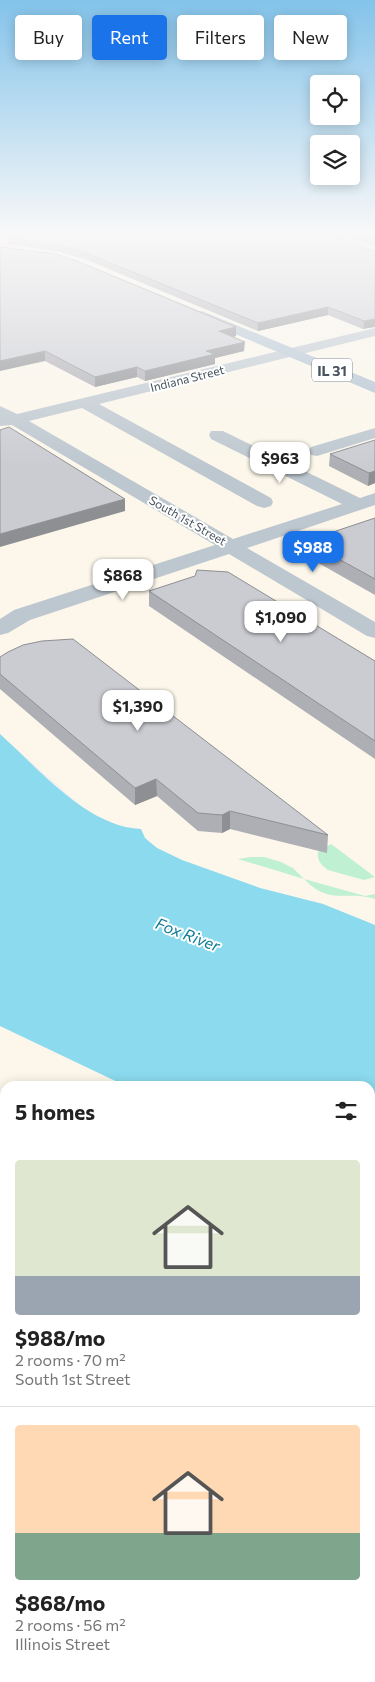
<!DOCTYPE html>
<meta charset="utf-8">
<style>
:root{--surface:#fff;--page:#f2f2f2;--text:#222;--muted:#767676;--line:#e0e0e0;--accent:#1a73e8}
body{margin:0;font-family:Commissioner,sans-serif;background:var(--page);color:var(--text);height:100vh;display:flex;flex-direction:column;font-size:19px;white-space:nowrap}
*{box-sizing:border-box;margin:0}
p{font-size:16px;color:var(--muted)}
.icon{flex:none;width:28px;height:28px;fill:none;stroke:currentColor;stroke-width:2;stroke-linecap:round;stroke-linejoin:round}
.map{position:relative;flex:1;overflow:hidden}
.sheet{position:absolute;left:0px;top:1081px;width:375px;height:601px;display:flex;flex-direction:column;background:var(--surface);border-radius:15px 15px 0 0;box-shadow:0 2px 12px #0003}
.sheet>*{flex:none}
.top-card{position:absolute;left:15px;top:15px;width:345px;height:45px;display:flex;gap:10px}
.fabs{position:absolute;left:310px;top:75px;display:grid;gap:10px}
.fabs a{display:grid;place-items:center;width:50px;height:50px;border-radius:5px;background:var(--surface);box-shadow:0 2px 12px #0003;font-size:25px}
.price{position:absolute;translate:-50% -42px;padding:0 11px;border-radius:10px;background:#fff;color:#222;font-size:16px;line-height:32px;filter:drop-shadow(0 1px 2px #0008)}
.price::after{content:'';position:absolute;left:50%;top:30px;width:15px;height:11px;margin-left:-8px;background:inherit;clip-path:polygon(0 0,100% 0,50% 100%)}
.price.active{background:var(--accent);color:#fff}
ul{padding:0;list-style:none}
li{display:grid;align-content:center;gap:10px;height:265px;padding:0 15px}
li+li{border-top:1px solid var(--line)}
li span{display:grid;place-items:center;height:155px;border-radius:5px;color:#555}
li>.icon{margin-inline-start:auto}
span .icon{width:90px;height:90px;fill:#fffc;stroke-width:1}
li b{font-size:21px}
h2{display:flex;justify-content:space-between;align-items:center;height:60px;padding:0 15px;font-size:21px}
.chip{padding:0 18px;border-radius:5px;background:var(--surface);box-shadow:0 2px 12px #0003;font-size:18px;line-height:45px}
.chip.active{background:var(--accent);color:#fff}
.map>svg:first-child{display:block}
.commercial{fill:#fcf7ea}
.green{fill:#bef0d1}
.water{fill:#8bdaed}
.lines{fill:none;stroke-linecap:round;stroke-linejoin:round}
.minor{fill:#bdc7cf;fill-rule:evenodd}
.tertiary{fill:#bdc7cf;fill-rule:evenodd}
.primary{fill:#afc0cf;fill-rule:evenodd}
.wall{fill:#aeafb5}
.shaded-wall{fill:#8d8f93}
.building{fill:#caccd2;stroke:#8d8f93}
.labels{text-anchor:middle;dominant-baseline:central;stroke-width:4;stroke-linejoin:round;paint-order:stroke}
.far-street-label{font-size:12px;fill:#47535e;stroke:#fff}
.shield{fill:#fff;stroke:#7e878e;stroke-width:1}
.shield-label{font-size:14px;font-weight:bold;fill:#47535e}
.water-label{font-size:16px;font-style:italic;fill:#0c7b96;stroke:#fff}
</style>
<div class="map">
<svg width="375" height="1682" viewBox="0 0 375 1682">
<rect width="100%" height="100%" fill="#f2f0f0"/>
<path class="commercial" d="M 0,232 L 375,311 L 375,329 L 293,349 L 86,264 L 63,257 L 0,249 Z
M 0,253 L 80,266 L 375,392 L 375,494 L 234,540 L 0,407 Z
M 375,334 L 375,386 L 295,352 Z
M 12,423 L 221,545 L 0,621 L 0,426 Z
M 375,504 L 375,925 L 323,904 L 260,888 L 182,860 L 157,848 L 145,838 L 141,829 L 125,828 L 104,820 L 83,808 L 0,734 L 0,634 L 32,615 Z
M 0,1026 L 126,1086 L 5,1086 L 5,1678 L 341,1678 L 336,1682 L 0,1682 Z
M 370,1186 L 375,1190 L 375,1649 L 370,1653 Z"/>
<path class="green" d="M 331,844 L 375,877 L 364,880 L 328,870 C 321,865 317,861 318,852 Z
M 251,857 L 264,857 L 281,862 L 293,868 L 304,879 L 365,896 L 375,894 L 375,899 C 346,890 330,906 304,879 L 238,859 Z"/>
<path class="water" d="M 0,734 C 38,768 87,827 141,829 L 145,838 L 157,848 L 182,860 L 260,888 L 323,904 L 375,925 L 375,1190 L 370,1186 L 370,1086 L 126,1086 L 0,1026 Z"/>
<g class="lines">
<path class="minor" d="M 343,232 L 366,232 L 364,234 L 332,242 L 326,238 L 328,235 Z
M 375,328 L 375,336 L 99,404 L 271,498 L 273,502 L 271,506 L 264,508 L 257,506 L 82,408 L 29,421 L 233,539 L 342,504 L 211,439 L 209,435 L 211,431 L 223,431 L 360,498 L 375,493 L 375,505 L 247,548 L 375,622 L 375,638 L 367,636 L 229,554 L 30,620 L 8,633 L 0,635 L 0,619 L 14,610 L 215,545 L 12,425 L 0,426 L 0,406 L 17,414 Z
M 375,428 L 375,438 L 317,456 L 311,455 L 308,451 L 311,447 Z"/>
<path class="tertiary" d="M 0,1516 L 5,1518 L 5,1571 L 0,1569 Z
M 59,1678 L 109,1678 L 111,1682 L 61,1682 Z"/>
<path class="primary" d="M 202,311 L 375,382 L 375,393 L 197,318 L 195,315 L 197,312 Z
M 375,1653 L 375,1682 L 345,1682 L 347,1678 L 370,1678 L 370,1655 Z"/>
</g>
<path class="wall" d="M 0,232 L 321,232 L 375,251 L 363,329 L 328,315 L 258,331 L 87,260 L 60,252 L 8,244 L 8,239 L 0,237 Z
M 354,232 L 375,232 L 375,246 L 353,239 Z
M 0,247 L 236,336 L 234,337 L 244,351 L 215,358 L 215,364 L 145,381 L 137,377 L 95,387 L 45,361 Z
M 375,440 L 375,483 L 368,486 L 329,466 L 330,454 Z
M 375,518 L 375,595 L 306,556 L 306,541 Z
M 149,591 L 375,661 L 375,759 L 149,606 Z
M 0,657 L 328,835 L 327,853 L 230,829 L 222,833 L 198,831 L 157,796 L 135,805 L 0,689 Z"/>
<path class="shaded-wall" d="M 328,307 L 328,315 L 258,331 L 258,323 Z
M 375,319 L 375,327 L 363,329 L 364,321 Z
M 236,327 L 236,336 L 219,340 L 219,331 Z
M 245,342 L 244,351 L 215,358 L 215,364 L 145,381 L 145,371 L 206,351 Z
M 45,351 L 45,361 L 0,371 L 0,361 Z
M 137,367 L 137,377 L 95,387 L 95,377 Z
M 375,471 L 375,483 L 368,486 L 369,473 Z
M 125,499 L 125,511 L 0,547 L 0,534 Z
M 156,779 L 157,796 L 135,805 L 135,788 Z
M 230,811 L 230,829 L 222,833 L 222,815 Z
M 375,1485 L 375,1499 L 370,1503 L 370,1489 Z"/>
<path class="building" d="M 6,232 L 321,232 L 375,251 L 375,319 L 364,321 L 328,307 L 258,323 L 86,253 L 59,245 L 8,238 L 18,236 Z
M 355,232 L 375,232 L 375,239 Z
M 0,247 L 56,254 L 77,261 L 236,327 L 219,331 L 245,342 L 206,351 L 215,354 L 145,371 L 137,367 L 95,377 L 45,351 L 0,361 Z
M 9,427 L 125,499 L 0,534 L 0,430 Z
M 375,440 L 375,471 L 369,473 L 330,454 Z
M 375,518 L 375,579 L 306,541 Z
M 197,570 L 228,572 L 375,661 L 375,741 L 149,591 L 195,576 Z
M 73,639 L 328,835 L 230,811 L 222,815 L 198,813 L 156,779 L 135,788 L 0,674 L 0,657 L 8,652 L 23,645 L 42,641 Z
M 370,1166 L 375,1171 L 375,1485 L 370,1489 Z"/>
<linearGradient id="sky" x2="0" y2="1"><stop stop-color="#83c3ea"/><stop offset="0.5" stop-color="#f9f8f8"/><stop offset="1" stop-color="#f9f8f8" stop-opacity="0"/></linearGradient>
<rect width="375" height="468" fill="url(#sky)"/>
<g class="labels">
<g class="far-street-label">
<text transform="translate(187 378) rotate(-14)">Indiana Street</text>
<text transform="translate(188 520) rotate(30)">South 1st Street</text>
</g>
<rect class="shield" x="312" y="358.5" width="40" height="23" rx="4"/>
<g class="shield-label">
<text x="332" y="370">IL 31</text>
</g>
<g class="water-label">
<text transform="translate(188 934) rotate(21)">Fox River</text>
</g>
</g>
</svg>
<div class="fabs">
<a><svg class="icon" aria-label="locate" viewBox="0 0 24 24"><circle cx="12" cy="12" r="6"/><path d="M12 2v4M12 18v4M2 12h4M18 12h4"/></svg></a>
<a><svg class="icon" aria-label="layers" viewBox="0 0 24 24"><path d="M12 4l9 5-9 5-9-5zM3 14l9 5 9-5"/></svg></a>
</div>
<b class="price" style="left:280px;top:484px">$963</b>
<b class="price active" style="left:313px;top:573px">$988</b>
<b class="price" style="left:123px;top:601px">$868</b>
<b class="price" style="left:281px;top:643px">$1,090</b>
<b class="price" style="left:138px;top:732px">$1,390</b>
<div class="top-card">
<a class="chip">Buy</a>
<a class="chip active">Rent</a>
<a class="chip">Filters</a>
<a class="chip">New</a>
</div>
<section class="sheet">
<h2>5 homes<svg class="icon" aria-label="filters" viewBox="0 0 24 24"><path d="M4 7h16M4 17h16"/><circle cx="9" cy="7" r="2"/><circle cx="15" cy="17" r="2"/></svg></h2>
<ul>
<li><span style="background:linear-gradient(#dfe7d0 75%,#9aa5b1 0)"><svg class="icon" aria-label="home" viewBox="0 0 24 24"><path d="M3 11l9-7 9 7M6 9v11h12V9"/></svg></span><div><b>$988/mo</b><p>2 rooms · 70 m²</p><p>South 1st Street</p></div></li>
<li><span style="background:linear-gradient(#ffd9b3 70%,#7fa58c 0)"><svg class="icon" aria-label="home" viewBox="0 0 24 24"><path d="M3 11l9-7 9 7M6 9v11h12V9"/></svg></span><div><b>$868/mo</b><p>2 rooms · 56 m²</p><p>Illinois Street</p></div></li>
</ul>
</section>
</div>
